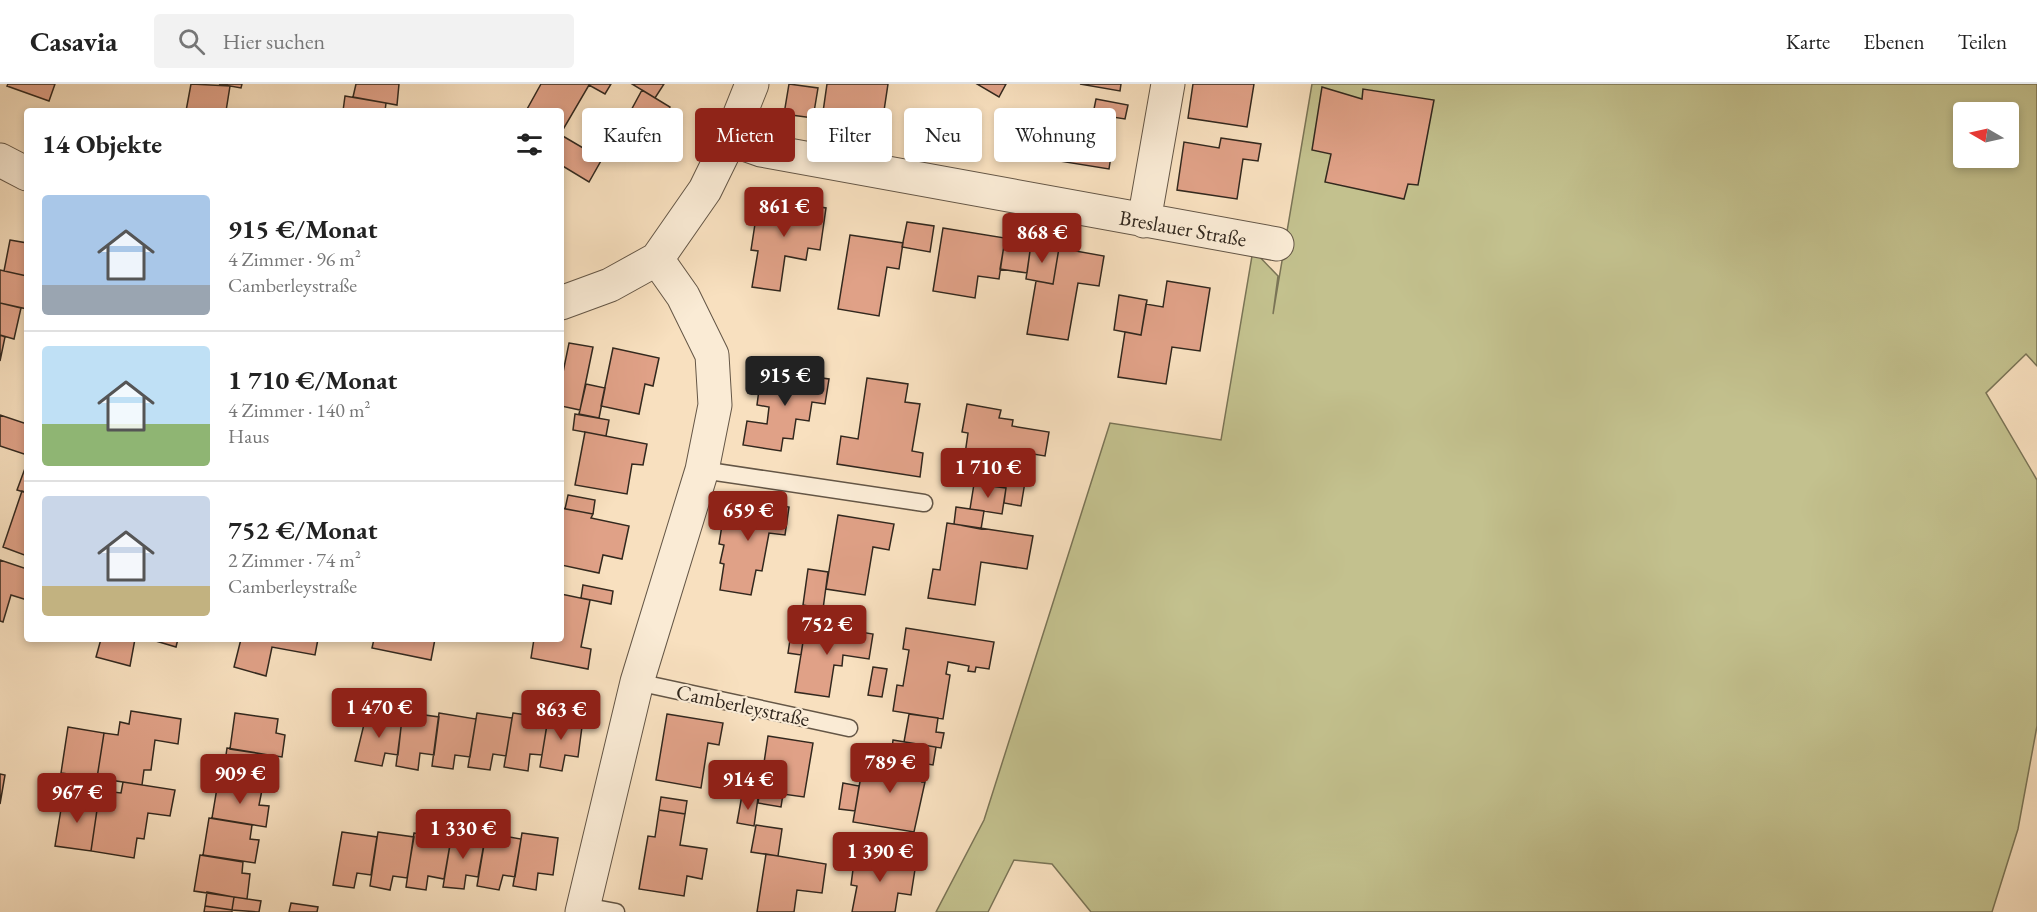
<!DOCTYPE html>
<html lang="de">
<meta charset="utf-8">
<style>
:root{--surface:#fff;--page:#f2f2f2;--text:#222;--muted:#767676;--line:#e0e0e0;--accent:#8f2418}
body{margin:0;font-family:"EB Garamond",serif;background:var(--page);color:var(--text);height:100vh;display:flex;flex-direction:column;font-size:22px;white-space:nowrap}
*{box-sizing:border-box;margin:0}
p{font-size:20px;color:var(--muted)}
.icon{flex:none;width:33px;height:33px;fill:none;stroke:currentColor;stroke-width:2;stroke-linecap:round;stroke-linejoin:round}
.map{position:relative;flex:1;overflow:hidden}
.drawer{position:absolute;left:24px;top:24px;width:540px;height:534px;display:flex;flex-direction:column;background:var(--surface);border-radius:6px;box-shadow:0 3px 9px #0003}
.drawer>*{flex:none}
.top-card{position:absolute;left:582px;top:24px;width:570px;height:54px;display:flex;gap:12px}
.needle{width:39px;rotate:279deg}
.buttons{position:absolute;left:1953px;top:18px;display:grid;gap:12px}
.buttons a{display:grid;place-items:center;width:66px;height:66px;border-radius:6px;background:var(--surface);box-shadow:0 3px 9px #0003;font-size:30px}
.price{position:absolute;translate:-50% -51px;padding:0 14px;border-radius:6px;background:var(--accent);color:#fff;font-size:20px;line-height:39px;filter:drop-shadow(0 2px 3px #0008)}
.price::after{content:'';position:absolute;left:50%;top:36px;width:18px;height:14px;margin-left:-9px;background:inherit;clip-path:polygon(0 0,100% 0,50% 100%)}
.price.active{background:#222;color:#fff}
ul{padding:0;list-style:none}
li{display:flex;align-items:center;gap:18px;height:150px;padding:0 18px}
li+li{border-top:2px solid var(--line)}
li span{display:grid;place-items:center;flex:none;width:168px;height:120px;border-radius:6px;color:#555}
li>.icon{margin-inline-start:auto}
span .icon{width:72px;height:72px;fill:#fffc;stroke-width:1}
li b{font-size:26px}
h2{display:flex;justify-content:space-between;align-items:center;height:72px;padding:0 18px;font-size:26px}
.chip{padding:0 21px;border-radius:6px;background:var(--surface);box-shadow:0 3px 9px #0003;font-size:21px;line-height:54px}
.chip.active{background:var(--accent);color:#fff}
header{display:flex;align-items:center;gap:36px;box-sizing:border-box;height:84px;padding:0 30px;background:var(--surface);border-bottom:2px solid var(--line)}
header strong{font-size:28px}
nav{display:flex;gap:33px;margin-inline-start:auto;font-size:21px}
.search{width:420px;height:54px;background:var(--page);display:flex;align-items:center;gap:15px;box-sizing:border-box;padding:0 21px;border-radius:6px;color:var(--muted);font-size:22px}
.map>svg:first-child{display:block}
.green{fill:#c3c18e;stroke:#7a7456;stroke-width:1.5;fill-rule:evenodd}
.building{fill:#e0a187;stroke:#32281e;stroke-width:1.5}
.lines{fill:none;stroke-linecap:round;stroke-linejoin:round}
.lane-casing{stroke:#645646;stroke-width:19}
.street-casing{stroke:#645646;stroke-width:35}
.lane{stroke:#faebd5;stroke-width:16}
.street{stroke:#faebd5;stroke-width:33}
.labels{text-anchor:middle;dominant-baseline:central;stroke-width:4.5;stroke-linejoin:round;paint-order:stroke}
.street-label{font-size:21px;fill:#32281e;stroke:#faebd5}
</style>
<header>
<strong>Casavia</strong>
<div class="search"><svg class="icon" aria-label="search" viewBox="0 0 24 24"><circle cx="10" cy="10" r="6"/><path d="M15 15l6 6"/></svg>Hier suchen</div>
<nav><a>Karte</a><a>Ebenen</a><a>Teilen</a></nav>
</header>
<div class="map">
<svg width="2037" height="828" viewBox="0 0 2037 828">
<rect width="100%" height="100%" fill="#f8e0bf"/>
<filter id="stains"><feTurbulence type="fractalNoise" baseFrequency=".00333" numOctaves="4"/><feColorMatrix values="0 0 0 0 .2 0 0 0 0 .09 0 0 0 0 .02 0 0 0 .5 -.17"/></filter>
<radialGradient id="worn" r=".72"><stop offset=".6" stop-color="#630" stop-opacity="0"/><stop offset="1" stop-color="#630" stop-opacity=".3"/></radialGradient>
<path class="green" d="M 1312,0 L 2037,0 L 2037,282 L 2026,270 L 1986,309 L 2037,396 L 2037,642 L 2018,745 L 1992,828 L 1091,828 L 1052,780 L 1014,776 L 988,828 L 936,828 L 984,736 L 1110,339 L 1221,356 L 1253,166 L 1278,192 L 1273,230 ZM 1964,28 L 2008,28 L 2008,74 L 1964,74 Z"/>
<path class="building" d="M 8,0 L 55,0 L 49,17 L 7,2 Z
M 191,0 L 230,2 L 226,27 L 186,27 Z
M 219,0 L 242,0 L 241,4 Z
M 356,0 L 399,0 L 397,21 L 353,13 Z
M 541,0 L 611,0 L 605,10 L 589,1 L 561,49 L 561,27 L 526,27 Z
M 632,0 L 664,0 L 655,14 Z
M 789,0 L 818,4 L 813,34 L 784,30 Z
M 827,0 L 888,0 L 882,40 L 859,36 L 858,42 L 842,40 L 843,32 L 823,28 Z
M 977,0 L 1006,0 L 999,13 Z
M 1080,0 L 1121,0 L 1120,7 Z
M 1193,0 L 1254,0 L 1247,43 L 1188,34 Z
M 1322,3 L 1362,15 L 1363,5 L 1434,16 L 1418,101 L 1408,100 L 1404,115 L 1325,98 L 1331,70 L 1312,66 Z
M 642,6 L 670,23 L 656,49 L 628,32 Z
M 345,12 L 386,19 L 385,27 L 343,27 Z
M 1096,15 L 1128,21 L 1125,35 L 1093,30 Z
M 1067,31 L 1108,37 L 1104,65 L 1112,66 L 1109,85 L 1059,77 Z
M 561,51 L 602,75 L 589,98 L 561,81 Z
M 1221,54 L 1261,60 L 1258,77 L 1243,75 L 1237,115 L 1177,106 L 1184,58 L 1219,64 Z
M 759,114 L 826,124 L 820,166 L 808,164 L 806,176 L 785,172 L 780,207 L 752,203 L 758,167 L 751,166 Z
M 907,138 L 934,142 L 930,168 L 902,163 Z
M 943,144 L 1005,154 L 999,195 L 978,192 L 975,214 L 933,207 Z
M 850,151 L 903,159 L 899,185 L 887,183 L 879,232 L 838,225 Z
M 10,156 L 27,159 L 27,192 L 4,187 Z
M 1005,156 L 1031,160 L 1027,189 L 1000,185 Z
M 1031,160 L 1059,164 L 1053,200 L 1026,195 Z
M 1059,164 L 1104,172 L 1099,202 L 1078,199 L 1068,256 L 1027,250 L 1036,197 L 1053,200 Z
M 0,186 L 27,192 L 27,225 L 0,219 Z
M 1167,197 L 1210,204 L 1200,267 L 1172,263 L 1166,300 L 1118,293 L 1125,248 L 1141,251 L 1146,220 L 1163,223 Z
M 1119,211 L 1147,216 L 1141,251 L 1114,246 Z
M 0,219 L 21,224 L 14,255 L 0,251 Z
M 0,251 L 5,253 L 0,277 Z
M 569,259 L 593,263 L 580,326 L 561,322 L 561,298 Z
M 613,264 L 659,274 L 653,302 L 645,300 L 639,330 L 601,322 Z
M 776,283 L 808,288 L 807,292 L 829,295 L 825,320 L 812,318 L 809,337 L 796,335 L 793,355 L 783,354 L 781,367 L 743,361 L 747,337 L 767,340 L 769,323 L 757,321 L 760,298 L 773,300 Z
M 867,294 L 908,300 L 905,318 L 920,320 L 912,367 L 923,369 L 920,393 L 837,380 L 841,352 L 858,355 Z
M 586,300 L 605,304 L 599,334 L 579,330 Z
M 967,320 L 1001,326 L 999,334 L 1013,336 L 1012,342 L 1049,348 L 1045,372 L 1021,368 L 1016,397 L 1025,398 L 1021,422 L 1004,419 L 1006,404 L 961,398 L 968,349 L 962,348 Z
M 575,330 L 609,336 L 606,352 L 573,346 Z
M 0,331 L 27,340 L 27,371 L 0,362 Z
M 585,348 L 647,360 L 643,381 L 632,380 L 627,410 L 575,401 Z
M 27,379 L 27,409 L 17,406 Z
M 974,400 L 1006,404 L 1002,430 L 970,425 Z
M 22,407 L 27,409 L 27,472 L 3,463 Z
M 568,411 L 595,416 L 593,430 L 565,425 Z
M 735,414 L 789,423 L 785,451 L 769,449 L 762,487 L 756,486 L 751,511 L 720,506 L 724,480 L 720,479 L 724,461 L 719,460 L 724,429 L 733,431 Z
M 956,423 L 984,427 L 981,445 L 954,440 Z
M 561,424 L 593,430 L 591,434 L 629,442 L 622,475 L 603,471 L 599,489 L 561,481 Z
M 838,431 L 894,440 L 889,466 L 873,463 L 865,511 L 826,505 Z
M 947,439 L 1033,452 L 1027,485 L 981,478 L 975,521 L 928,514 L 933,485 L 940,486 Z
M 0,476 L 27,485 L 27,516 L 11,511 L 3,538 L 0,537 Z
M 808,485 L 828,488 L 823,525 L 803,521 Z
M 583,501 L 613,507 L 611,520 L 581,514 Z
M 561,510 L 590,516 L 581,563 L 591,565 L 588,585 L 531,574 L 534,555 L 561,555 Z
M 794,530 L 807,532 L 801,571 L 788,569 Z
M 806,539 L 873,550 L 869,575 L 843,571 L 842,582 L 834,581 L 829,613 L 795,608 Z
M 906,544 L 994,558 L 989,585 L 976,583 L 975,588 L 968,587 L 969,582 L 948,578 L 946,590 L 950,591 L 943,635 L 893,627 L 897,601 L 903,602 L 909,566 L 903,565 Z
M 101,555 L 135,555 L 130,582 L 96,573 Z
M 149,555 L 178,555 L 176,563 Z
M 241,555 L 318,555 L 315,571 L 272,563 L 266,592 L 234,583 Z
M 374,555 L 435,555 L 431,576 L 372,564 Z
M 873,583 L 887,585 L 882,613 L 868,611 Z
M 131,627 L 181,635 L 178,660 L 155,656 L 151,686 L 144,686 L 142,701 L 97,694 L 104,649 L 118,651 L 120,638 L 129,640 Z
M 367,628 L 402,634 L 398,671 L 385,669 L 382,682 L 355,677 Z
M 403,628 L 439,633 L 434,671 L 420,669 L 418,686 L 396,682 Z
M 235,629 L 278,635 L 276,649 L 285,651 L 282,673 L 230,665 Z
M 439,629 L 476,635 L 470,673 L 455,671 L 453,685 L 432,682 Z
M 477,629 L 512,634 L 506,672 L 493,670 L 490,686 L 468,683 Z
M 513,629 L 548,634 L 542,671 L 530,670 L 528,687 L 504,683 Z
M 549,629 L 583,635 L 578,673 L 565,671 L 562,687 L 540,683 Z
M 667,630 L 723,639 L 719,661 L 708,659 L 701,704 L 656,696 Z
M 909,630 L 938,634 L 936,648 L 944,649 L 941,664 L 904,658 Z
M 68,643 L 104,649 L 97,694 L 61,689 Z
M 768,652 L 813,659 L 804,713 L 783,710 L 781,723 L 758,719 Z
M 893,656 L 936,663 L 933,681 L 891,674 Z
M 227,664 L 269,671 L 266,686 L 277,688 L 274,708 L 222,699 Z
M 881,673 L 925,680 L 922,698 L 925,698 L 914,748 L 853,738 L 862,686 Z
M 0,690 L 5,691 L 0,720 Z
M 123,698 L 175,706 L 170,732 L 148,729 L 144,755 L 137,754 L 134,774 L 91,767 L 98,719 L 111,721 L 113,708 L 121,709 Z
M 218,698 L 262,706 L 259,721 L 269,722 L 266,743 L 212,734 Z
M 843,699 L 859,702 L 855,727 L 839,725 Z
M 742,711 L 758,714 L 754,742 L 737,739 Z
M 63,713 L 98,719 L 91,767 L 55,762 Z
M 661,713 L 687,717 L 685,730 L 659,726 Z
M 659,726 L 685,730 L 680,761 L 707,765 L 702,795 L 687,792 L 684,812 L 639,805 L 648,752 L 655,753 Z
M 209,734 L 252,741 L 250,755 L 259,756 L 255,779 L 203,771 Z
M 756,741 L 782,745 L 778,772 L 751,768 Z
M 342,748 L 377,753 L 371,791 L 357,789 L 354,804 L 333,801 Z
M 378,748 L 414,753 L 407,794 L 393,792 L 390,806 L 370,802 Z
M 414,749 L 451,755 L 444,795 L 428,792 L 426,806 L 406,803 Z
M 452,749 L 485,754 L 478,793 L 466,791 L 464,805 L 443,803 Z
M 486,749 L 521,755 L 515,793 L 503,791 L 499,806 L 477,802 Z
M 522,749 L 558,754 L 553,791 L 538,789 L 536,806 L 513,802 Z
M 766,770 L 826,780 L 822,809 L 797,806 L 794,828 L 757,828 Z
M 855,770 L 916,779 L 911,811 L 898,809 L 895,828 L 852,828 L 857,802 L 851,801 Z
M 200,771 L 243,778 L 242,789 L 250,790 L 247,815 L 194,807 Z
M 207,808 L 234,813 L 232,826 L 205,822 Z
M 234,813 L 261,817 L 259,828 L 232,826 Z
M 291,819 L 318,823 L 317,828 L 289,828 Z
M 205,822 L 232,826 L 232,828 L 204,828 Z"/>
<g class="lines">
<defs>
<path id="lane" d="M 702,386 L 924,419
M 637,598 L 849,644
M 584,822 L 616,828"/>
<path id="street" d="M 730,55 L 761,66 L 1277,160
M 0,76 L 27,90
M 1144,137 L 1168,0
M 561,219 L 610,201 L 657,175 L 705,106 L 730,55 L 752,0
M 582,828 L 637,598 L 702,386 L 715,321 L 712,271 L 683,212 L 657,175"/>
</defs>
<use href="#lane" class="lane-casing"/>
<use href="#street" class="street-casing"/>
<use href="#lane" class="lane"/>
<use href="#street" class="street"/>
</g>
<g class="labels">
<g class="street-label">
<text transform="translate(1183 144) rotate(10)">Breslauer Straße</text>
<text transform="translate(743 621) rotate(12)">Camberleystraße</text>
</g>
</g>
<rect width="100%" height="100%" filter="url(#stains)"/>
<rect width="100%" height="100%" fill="url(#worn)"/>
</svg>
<div class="buttons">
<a><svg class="needle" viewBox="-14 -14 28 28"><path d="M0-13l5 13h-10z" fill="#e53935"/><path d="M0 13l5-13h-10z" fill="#767676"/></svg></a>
</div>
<b class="price" style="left:784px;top:154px">861 €</b>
<b class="price" style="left:1042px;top:180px">868 €</b>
<b class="price active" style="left:785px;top:323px">915 €</b>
<b class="price" style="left:988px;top:415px">1 710 €</b>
<b class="price" style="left:748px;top:458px">659 €</b>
<b class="price" style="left:827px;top:572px">752 €</b>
<b class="price" style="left:379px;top:655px">1 470 €</b>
<b class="price" style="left:561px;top:657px">863 €</b>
<b class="price" style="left:890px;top:710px">789 €</b>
<b class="price" style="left:240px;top:721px">909 €</b>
<b class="price" style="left:748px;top:727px">914 €</b>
<b class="price" style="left:77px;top:740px">967 €</b>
<b class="price" style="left:463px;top:776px">1 330 €</b>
<b class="price" style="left:880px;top:799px">1 390 €</b>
<div class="top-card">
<a class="chip">Kaufen</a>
<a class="chip active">Mieten</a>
<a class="chip">Filter</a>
<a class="chip">Neu</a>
<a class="chip">Wohnung</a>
</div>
<section class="drawer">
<h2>14 Objekte<svg class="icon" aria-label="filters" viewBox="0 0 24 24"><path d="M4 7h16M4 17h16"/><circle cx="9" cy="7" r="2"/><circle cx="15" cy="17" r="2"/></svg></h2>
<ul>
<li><span style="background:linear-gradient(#a9c7e8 75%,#9aa5b1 0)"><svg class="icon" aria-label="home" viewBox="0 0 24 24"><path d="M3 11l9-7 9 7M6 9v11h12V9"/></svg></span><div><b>915 €/Monat</b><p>4 Zimmer · 96 m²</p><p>Camberleystraße</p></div></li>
<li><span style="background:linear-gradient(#bfe0f5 65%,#8fb573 0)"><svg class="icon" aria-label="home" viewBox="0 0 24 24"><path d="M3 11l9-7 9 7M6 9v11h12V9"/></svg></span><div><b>1 710 €/Monat</b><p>4 Zimmer · 140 m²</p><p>Haus</p></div></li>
<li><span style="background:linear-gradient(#c9d6e8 75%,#c2b280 0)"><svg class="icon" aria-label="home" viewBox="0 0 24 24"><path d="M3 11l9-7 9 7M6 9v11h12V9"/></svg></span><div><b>752 €/Monat</b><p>2 Zimmer · 74 m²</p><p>Camberleystraße</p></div></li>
</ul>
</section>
</div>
